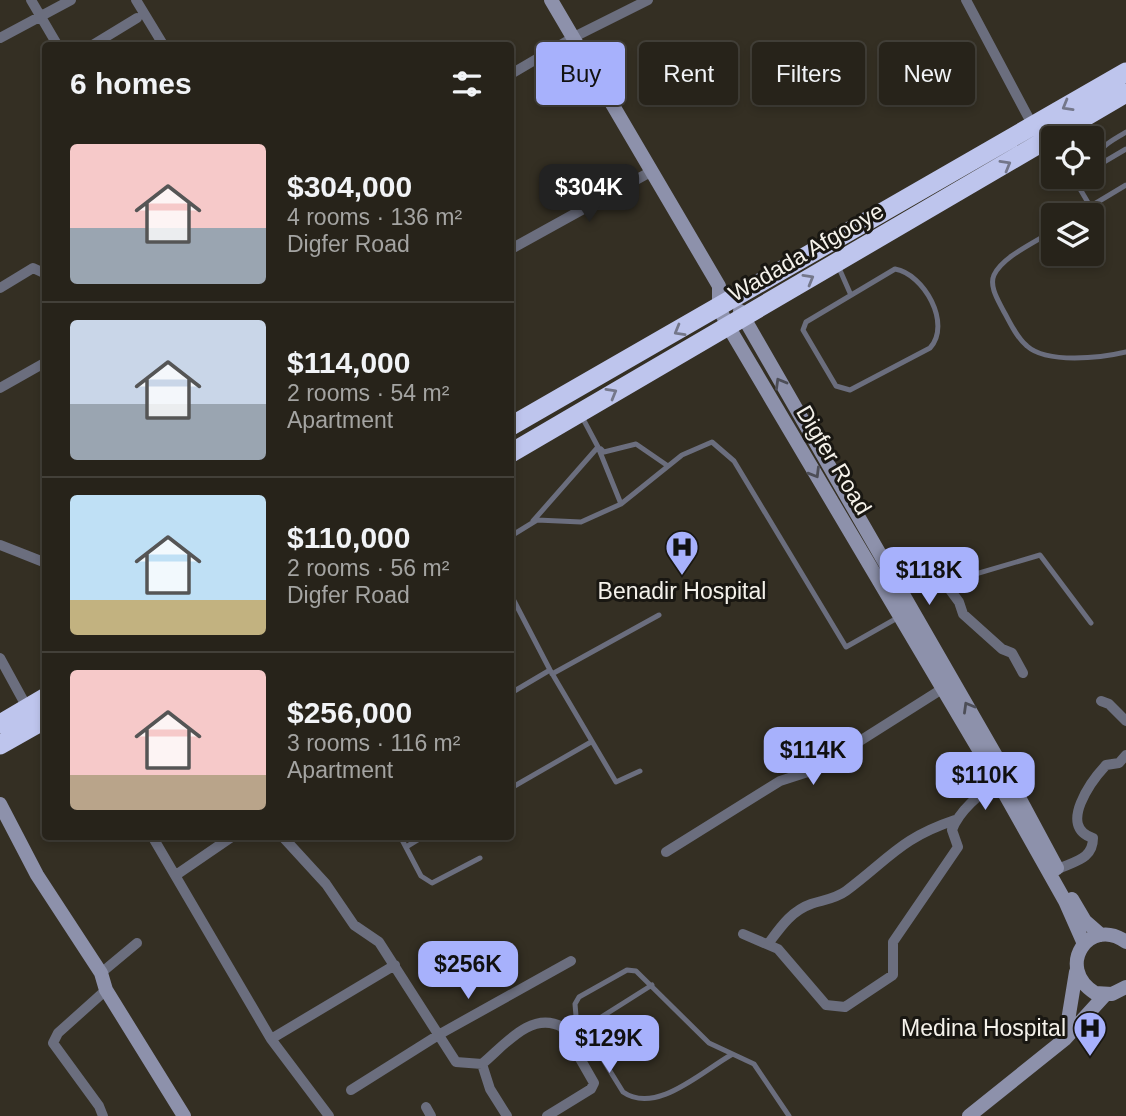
<!DOCTYPE html>
<meta charset="utf-8">
<style>
:root{--surface:#27231a;--page:#2f2b23;--text:#f1f3f6;--muted:#a4a4a2;--line:#434039;--accent:#a7b1fc}
body{margin:0;font-family:Arial,sans-serif;background:var(--page);color:var(--text);height:100vh;display:flex;flex-direction:column;font-size:26px;white-space:nowrap}
*{box-sizing:border-box;margin:0}
p{font-size:23px;color:var(--muted)}
.icon{flex:none;width:38px;height:38px;fill:none;stroke:currentColor;stroke-width:2;stroke-linecap:round;stroke-linejoin:round}
.map{position:relative;flex:1;overflow:hidden}
.side{position:absolute;left:42px;top:42px;width:472px;height:798px;display:flex;flex-direction:column;background:var(--surface);border-radius:7px;box-shadow:0 4px 10px #0003,0 0 0 2px var(--line)}
.side>*{flex:none}
.hud{position:absolute;left:536px;top:42px;width:485px;height:63px;display:flex;gap:14px}
.controls{position:absolute;left:1041px;top:126px;display:grid;gap:14px}
.controls a{display:grid;place-items:center;width:63px;height:63px;border-radius:7px;background:var(--surface);box-shadow:0 4px 10px #0003,0 0 0 2px var(--line);font-size:35px}
.price{position:absolute;translate:-50% -60px;padding:0 16px;border-radius:14px;background:var(--accent);color:#111;font-size:23px;line-height:46px;filter:drop-shadow(0 2px 4px #0008)}
.price::after{content:'';position:absolute;left:50%;top:42px;width:21px;height:16px;margin-left:-10px;background:inherit;clip-path:polygon(0 0,100% 0,50% 100%)}
.price.selected{background:#222;color:#fff}
ul{padding:0;list-style:none}
li{display:flex;align-items:center;gap:21px;height:175px;padding:0 28px}
li+li{border-top:2px solid var(--line)}
li span{display:grid;place-items:center;flex:none;width:196px;height:140px;border-radius:7px;color:#555}
li>.icon{margin-inline-start:auto}
span .icon{width:84px;height:84px;fill:#fffc;stroke-width:1}
li b{font-size:30px}
h2{display:flex;justify-content:space-between;align-items:center;height:84px;padding:0 28px;font-size:30px}
.tag{padding:0 24px;border-radius:7px;background:var(--surface);box-shadow:0 4px 10px #0003,0 0 0 2px var(--line);font-size:24px;line-height:63px}
.tag.selected{background:var(--accent);color:#111}
.map>svg:first-child{display:block}
.lines{fill:none;stroke-linecap:round;stroke-linejoin:round}
.lane{stroke:#6b6e7e;stroke-width:5}
.street{stroke:#6b6e7e;stroke-width:10}
.secondary{stroke:#8d91ab;stroke-width:14}
.highway{stroke:#bec5ed;stroke-width:19}
.oneway{stroke:#74778a}
.oneway2{stroke:#4d4e57}
.labels{text-anchor:middle;dominant-baseline:central;stroke-width:6;stroke-linejoin:round;paint-order:stroke}
.street-label{font-size:23px;fill:#f5f2eb;stroke:#191712}
.poi-label{font-size:23px;fill:#f5f2eb;stroke:#191712}
</style>
<div class="map">
<svg width="1126" height="1116" viewBox="0 0 1126 1116">
<rect width="100%" height="100%" fill="#342f23"/>
<g class="lines">
<path class="lane" d="M 1095,167 C 1096,147 1110,142 1126,132
M 1092,169 L 1126,149
M 1073,177 L 1090,206
M 1076,215 L 1126,185
M 1054,230 C 1036,242 1003,256 994,275 C 989,286 998,300 1003,310 C 1010,322 1016,337 1027,346 C 1047,364 1101,358 1126,352
M 839,268 L 850,293
M 895,269 C 924,274 952,324 930,348 L 850,390 L 836,386 L 803,330 L 806,322 Z
M 581,415 L 598,447 L 621,504
M 601,449 L 604,452 L 636,444 L 668,466
M 533,521 L 598,447
M 511,536 L 537,520 L 581,522 L 621,504 L 682,455 L 712,442 L 734,461 L 846,647 L 899,617
M 945,583 L 1040,555 L 1091,623
M 511,595 L 550,670 L 616,782 L 640,771
M 552,674 L 659,615
M 511,693 L 550,670
M 511,788 L 591,742
M 400,836 L 421,876 L 432,883 L 480,858
M 406,847 L 424,836
M 584,1028 L 652,985
M 731,1055 C 701,1072 656,1115 623,1092 L 576,1016 L 575,1004 L 579,997 L 627,970 L 636,971 L 709,1043 L 754,1064 L 789,1116"/>
<path class="street" d="M 31,0 L 58,46
M 136,0 L 164,46
M 966,0 L 1033,126
M 0,38 L 71,0
M 91,46 L 137,18
M 511,74 L 574,37 L 648,0
M 511,249 L 652,171
M 0,288 L 33,268 L 46,274
M 0,388 L 46,362
M 0,545 L 46,563
M 895,579 L 906,586 L 945,583 L 959,602 L 963,614 L 1002,649 L 1012,653 L 1023,673
M 0,658 L 29,711
M 1101,701 L 1109,704 L 1126,721
M 152,836 L 271,1039 L 329,1116
M 282,836 L 326,884 L 354,925 L 379,942 L 456,1062 L 482,1064 C 504,1046 531,1010 562,1027 L 594,1083 L 591,1089 L 547,1116
M 666,852 L 780,781 L 814,770 L 942,689
M 1058,869 C 1075,861 1093,859 1093,838 C 1057,827 1092,780 1106,765 L 1119,763 L 1126,755
M 176,875 L 233,836
M 743,934 L 778,949 L 826,1005 L 845,1007 L 893,975 L 893,942 L 958,847 L 952,830 C 959,811 980,793 998,782
M 768,944 C 780,928 791,911 811,904 C 823,900 835,899 846,891 C 890,858 901,838 955,820
M 101,973 L 137,943
M 271,1039 L 395,965
M 482,1064 L 490,1089 L 507,1116
M 351,1090 L 440,1034 L 571,961
M 426,1107 L 431,1116
M 103,1116 L 99,1106 L 53,1043 L 58,1033 L 106,990"/>
<path class="secondary" d="M 551,0 L 719,286 L 719,308 L 728,326 L 998,782 L 1065,901 L 1084,944
M 740,311 L 1007,775 L 1057,868
M 0,804 L 37,875 L 101,973 L 106,990 L 184,1116
M 1072,899 L 1085,921 L 1101,935
M 1126,942 C 1090,915 1054,967 1095,993 L 1112,994 L 1126,987
M 1065,1039 L 1076,972
M 969,1116 L 1065,1039 L 1105,995"/>
<path class="highway" d="M 511,426 L 1126,72
M 511,453 L 1126,93
M 0,724 L 46,697
M 0,745 L 46,719"/>
</g>
<defs><path id="oneway-chevron" d="M-2-3.5L2.5 0L-2 3.5" fill="none" stroke-width="1.6" stroke-linecap="round" stroke-linejoin="round" transform="scale(1.75)"/></defs>
<g class="oneway">
<use href="#oneway-chevron" transform="translate(1067 106) rotate(150)"/>
<use href="#oneway-chevron" transform="translate(1006 165) rotate(-30)"/>
<use href="#oneway-chevron" transform="translate(809 279) rotate(-30)"/>
<use href="#oneway-chevron" transform="translate(679 331) rotate(150)"/>
<use href="#oneway-chevron" transform="translate(612 393) rotate(-30)"/>
</g>
<g class="oneway2">
<use href="#oneway-chevron" transform="translate(780 383) rotate(-120)"/>
<use href="#oneway-chevron" transform="translate(815 473) rotate(59)"/>
<use href="#oneway-chevron" transform="translate(968 707) rotate(-120)"/>
</g>
<defs>
<symbol id="hospital-pin" viewBox="-11 -11 22 30"><path d="M0 17L-7.5 6A9.5 9.5 0 1 1 7.5 6Z" fill="#a7b1fc" stroke="#191712"/><path d="M-5-5h3v3.5h4V-5h3V5h-3V1.5h-4V5h-3Z" fill="#111"/></symbol>
</defs>
<g fill-rule="evenodd">
<use href="#hospital-pin" x="663" y="528" width="38" height="52"/>
<use href="#hospital-pin" x="1071" y="1009" width="38" height="52"/>
</g>
<g class="labels">
<g class="street-label">
<text transform="translate(806 252) rotate(-30)">Wadada Afgooye</text>
<text transform="translate(834 460) rotate(59)">Digfer Road</text>
</g>
<g class="poi-label">
<text x="682" y="591">Benadir Hospital</text>
<text x="1066" y="1028" text-anchor="end">Medina Hospital</text>
</g>
</g>
</svg>
<div class="controls">
<a><svg class="icon" aria-label="locate" viewBox="0 0 24 24"><circle cx="12" cy="12" r="6"/><path d="M12 2v4M12 18v4M2 12h4M18 12h4"/></svg></a>
<a><svg class="icon" aria-label="layers" viewBox="0 0 24 24"><path d="M12 4l9 5-9 5-9-5zM3 14l9 5 9-5"/></svg></a>
</div>
<b class="price selected" style="left:589px;top:224px">$304K</b>
<b class="price" style="left:929px;top:607px">$118K</b>
<b class="price" style="left:813px;top:787px">$114K</b>
<b class="price" style="left:985px;top:812px">$110K</b>
<b class="price" style="left:468px;top:1001px">$256K</b>
<b class="price" style="left:609px;top:1075px">$129K</b>
<div class="hud">
<a class="tag selected">Buy</a>
<a class="tag">Rent</a>
<a class="tag">Filters</a>
<a class="tag">New</a>
</div>
<section class="side">
<h2>6 homes<svg class="icon" aria-label="filters" viewBox="0 0 24 24"><path d="M4 7h16M4 17h16"/><circle cx="9" cy="7" r="2"/><circle cx="15" cy="17" r="2"/></svg></h2>
<ul>
<li><span style="background:linear-gradient(#f6c9c9 60%,#9aa5b1 0)"><svg class="icon" aria-label="home" viewBox="0 0 24 24"><path d="M3 11l9-7 9 7M6 9v11h12V9"/></svg></span><div><b>$304,000</b><p>4 rooms · 136 m²</p><p>Digfer Road</p></div></li>
<li><span style="background:linear-gradient(#c9d6e8 60%,#9aa5b1 0)"><svg class="icon" aria-label="home" viewBox="0 0 24 24"><path d="M3 11l9-7 9 7M6 9v11h12V9"/></svg></span><div><b>$114,000</b><p>2 rooms · 54 m²</p><p>Apartment</p></div></li>
<li><span style="background:linear-gradient(#bfe0f5 75%,#c2b280 0)"><svg class="icon" aria-label="home" viewBox="0 0 24 24"><path d="M3 11l9-7 9 7M6 9v11h12V9"/></svg></span><div><b>$110,000</b><p>2 rooms · 56 m²</p><p>Digfer Road</p></div></li>
<li><span style="background:linear-gradient(#f6c9c9 75%,#b9a48a 0)"><svg class="icon" aria-label="home" viewBox="0 0 24 24"><path d="M3 11l9-7 9 7M6 9v11h12V9"/></svg></span><div><b>$256,000</b><p>3 rooms · 116 m²</p><p>Apartment</p></div></li>
</ul>
</section>
</div>
